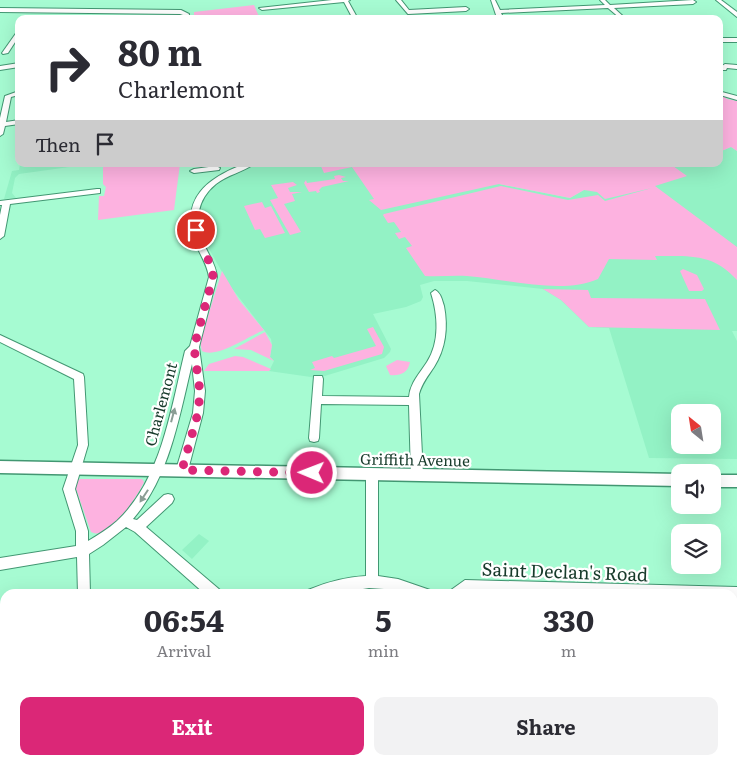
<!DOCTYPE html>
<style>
:root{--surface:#fff;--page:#f2f2f3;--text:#2b2b33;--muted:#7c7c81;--accent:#db2777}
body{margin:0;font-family:Literata,serif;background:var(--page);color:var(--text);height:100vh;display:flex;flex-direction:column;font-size:19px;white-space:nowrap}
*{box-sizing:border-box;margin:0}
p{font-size:16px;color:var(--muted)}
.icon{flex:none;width:28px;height:28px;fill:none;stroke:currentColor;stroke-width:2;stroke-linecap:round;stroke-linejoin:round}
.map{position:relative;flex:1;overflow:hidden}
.details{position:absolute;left:0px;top:589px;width:738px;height:176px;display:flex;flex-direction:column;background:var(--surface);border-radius:15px 15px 0 0;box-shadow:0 5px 20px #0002}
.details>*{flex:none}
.hud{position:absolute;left:15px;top:15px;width:708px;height:152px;border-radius:10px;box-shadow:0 5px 20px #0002;background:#fff;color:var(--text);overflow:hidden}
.needle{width:32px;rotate:330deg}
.controls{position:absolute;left:671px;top:404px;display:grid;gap:10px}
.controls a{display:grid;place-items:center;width:50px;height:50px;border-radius:10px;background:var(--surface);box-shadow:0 5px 20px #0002;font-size:25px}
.pin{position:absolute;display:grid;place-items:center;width:42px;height:42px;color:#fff;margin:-21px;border:2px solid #fff;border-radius:50%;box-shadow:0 1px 5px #0007}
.me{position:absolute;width:55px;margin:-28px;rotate:271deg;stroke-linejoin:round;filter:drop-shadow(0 0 4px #0008)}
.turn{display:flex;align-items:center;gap:18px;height:105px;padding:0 20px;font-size:22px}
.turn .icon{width:65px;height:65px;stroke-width:2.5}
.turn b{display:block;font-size:35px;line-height:42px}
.then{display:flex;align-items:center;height:48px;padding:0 20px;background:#0003;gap:10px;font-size:19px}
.eta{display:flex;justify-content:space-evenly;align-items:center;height:85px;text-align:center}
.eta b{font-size:30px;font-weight:700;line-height:35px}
.cta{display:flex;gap:10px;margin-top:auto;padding:10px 20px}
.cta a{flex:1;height:58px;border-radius:10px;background:var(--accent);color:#fff;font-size:20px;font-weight:700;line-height:58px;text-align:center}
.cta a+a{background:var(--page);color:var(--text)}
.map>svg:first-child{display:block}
.built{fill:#93f2c5;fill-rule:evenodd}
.green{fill:#fdb2e0}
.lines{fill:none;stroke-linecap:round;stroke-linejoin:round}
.minor-casing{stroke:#429772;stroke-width:2}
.major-casing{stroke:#429772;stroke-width:3}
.minor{fill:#fff;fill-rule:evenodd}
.major{fill:#fff;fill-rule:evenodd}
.oneway{fill:#8b9d95}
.route{stroke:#db2777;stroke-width:9;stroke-dasharray:0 16.2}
.labels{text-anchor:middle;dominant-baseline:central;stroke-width:4.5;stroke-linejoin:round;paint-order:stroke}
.street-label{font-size:15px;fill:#173b2b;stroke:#fff}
.near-street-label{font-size:18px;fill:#173b2b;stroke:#fff}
</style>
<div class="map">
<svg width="737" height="764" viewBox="0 0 737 764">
<rect width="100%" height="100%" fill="#a6fbd2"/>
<g class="built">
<path d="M 731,147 L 737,151 L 737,331 L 732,331 L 737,341 L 737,459 L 649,458 L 609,328 L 589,327 L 561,300 L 543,289 L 467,281 L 434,281 L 420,285 L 423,297 L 421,301 L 406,307 L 373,314 L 391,349 L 390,352 L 384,358 L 318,378 L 269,371 L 274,361 L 270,357 L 272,345 L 271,339 L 230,286 L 205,242 L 213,232 L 201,231 L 200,223 L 202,200 L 209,191 L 227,177 L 258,164 L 481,164 L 499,184 L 570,198 L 584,190 L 677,164 L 719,164 L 719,152 ZM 680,412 L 712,412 L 712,445 L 680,445 Z"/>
<path d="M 20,164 L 91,164 L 19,174 L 15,178 L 12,193 L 16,198 L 4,199 L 12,171 L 19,170 Z"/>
<path d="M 199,534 L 209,541 L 192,559 L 182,550 Z"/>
<path d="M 5,732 L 5,760 L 68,760 L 68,764 L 0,764 L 0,734 Z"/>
</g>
<g class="green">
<path d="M 254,5 L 260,19 L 194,19 L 194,12 Z"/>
<path d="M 719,91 L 727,99 L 737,101 L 737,151 L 731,147 L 719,152 Z"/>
<path d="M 108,164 L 180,164 L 174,210 L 98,220 L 99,196 L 104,196 L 106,187 L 103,184 L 103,167 Z"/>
<path d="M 320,164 L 677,164 L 673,166 L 687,176 L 655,186 L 737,247 L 737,280 C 713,253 690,256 655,256 L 657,260 L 609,259 L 598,279 C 562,295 506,279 467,276 C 453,275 439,277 425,276 L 406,248 L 412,246 L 405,237 L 399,239 L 395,233 L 401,232 L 394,222 L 388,223 L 383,215 L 384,214 L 501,186 L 568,200 L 598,195 L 605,201 L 652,188 L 605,199 L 597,192 L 584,190 L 570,198 L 499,184 L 381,210 L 369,200 L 374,199 L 352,167 L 324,173 Z"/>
<path d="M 339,175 L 346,177 L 341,178 L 343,181 L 349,181 L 322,187 L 319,190 L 320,192 L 317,193 L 316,191 L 309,192 L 304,183 L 306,180 L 307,183 L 335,179 L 334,176 Z"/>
<path d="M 293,182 L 297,185 L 288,188 L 290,192 L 302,192 L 292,194 L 295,201 L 284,204 L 301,232 L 290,235 L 270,200 L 278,198 L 271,185 Z"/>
<path d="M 262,202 L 265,208 L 271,206 L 285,233 L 265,238 L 260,229 L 255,230 L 244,206 Z"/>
<path d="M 683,269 L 697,275 L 704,289 L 702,291 L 689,291 L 680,271 Z"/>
<path d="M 222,271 L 239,300 L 264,330 C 249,336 217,359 202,351 L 200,342 Z"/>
<path d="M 543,289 L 588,290 L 591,298 L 705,299 L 720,330 L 589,327 L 561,300 Z"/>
<path d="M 373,327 L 384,347 L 382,354 L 324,371 L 310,370 L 315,368 L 312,362 L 332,356 L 334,358 L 376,346 L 367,329 Z"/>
<path d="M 265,332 L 272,345 L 270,357 L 274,361 L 251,350 L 234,349 Z"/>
<path d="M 235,356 L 243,357 L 271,369 L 269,371 L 204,371 L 209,364 Z"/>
<path d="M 397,360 L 410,362 C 408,373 400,376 390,375 L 386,366 Z"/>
<path d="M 80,479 L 142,479 L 144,482 C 138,495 109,542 91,532 L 75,486 L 77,480 Z"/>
<rect x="227" y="760" width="280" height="4"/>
</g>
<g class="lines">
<g class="minor-casing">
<g id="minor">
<path d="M 332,0 L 350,0 L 348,1 L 358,19 L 353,19 L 344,2 L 262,10 L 259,8 Z"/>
<path d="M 396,0 L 401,0 L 409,10 L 466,7 L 469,9 L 466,11 L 408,14 Z"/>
<path d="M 491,0 L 495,0 L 500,10 L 605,5 L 600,0 L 605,0 L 610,5 L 693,0 L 696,2 L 693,4 L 614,8 L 626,19 L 621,19 L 608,8 L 501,13 L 502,15 L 499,17 L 496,15 Z"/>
<path d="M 716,0 L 721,0 L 737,12 L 737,17 Z"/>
<path d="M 0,8 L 181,10 L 189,14 L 188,19 L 182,19 L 183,15 L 180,14 L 0,12 Z"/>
<path d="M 19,29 L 19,36 L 8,53 L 3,54 L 2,53 Z"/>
<rect x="719" y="38" width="18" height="4"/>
<path d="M 19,63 L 19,67 L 0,70 L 0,66 Z"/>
<path d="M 725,64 L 737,65 L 737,69 L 727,68 L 726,70 L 722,70 L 722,66 Z"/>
<path d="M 19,91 L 19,95 L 11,97 L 6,122 L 19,120 L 19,124 L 5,126 L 3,134 L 0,136 L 0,118 L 5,96 Z"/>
<path d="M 722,92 L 737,96 L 737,100 L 720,95 L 719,94 Z"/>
<path d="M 19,136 L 19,143 L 16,142 L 16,138 Z"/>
<path d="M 244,164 L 254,164 C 243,172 227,175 216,184 C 196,200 194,223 204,244 C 209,256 216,265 217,277 L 199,347 L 205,391 L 203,413 L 188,470 L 186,473 L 182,475 L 178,473 L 176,470 L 193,413 L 195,391 L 192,364 C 179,417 170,476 133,519 L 137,520 L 164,495 L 168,494 L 172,495 L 174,499 L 172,503 L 146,527 L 220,590 L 221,594 L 205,594 L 135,532 L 126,527 L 103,545 L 89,554 L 90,594 L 78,594 L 77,557 L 0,570 L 0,558 L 76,546 L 76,531 L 63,489 L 78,445 L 74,379 L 0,342 L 0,335 L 83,374 L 84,377 L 88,445 L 75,489 L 88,531 L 88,541 C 98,535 108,529 117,521 C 162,479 171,408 185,351 L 190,346 L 209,277 C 207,263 199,254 195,241 C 180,198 208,178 244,164 Z"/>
<path d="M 216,166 L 220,168 L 219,170 L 194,173 L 190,171 L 194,169 Z"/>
<path d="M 97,189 L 100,189 L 100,193 L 10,204 L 4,236 L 0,239 L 0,215 L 2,205 L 0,205 L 0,201 Z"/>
<path d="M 435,290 C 441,293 442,300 444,306 C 448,327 446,348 434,367 C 428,376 422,383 419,394 L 423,475 L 421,478 L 417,480 L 413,478 L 411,475 L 409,405 L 321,404 L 319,438 L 318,441 L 314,442 L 310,441 L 309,438 L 314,376 L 322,376 L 323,379 L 322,396 L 409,397 C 410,383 420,373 427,362 C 440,342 438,315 431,293 Z"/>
<path d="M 372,469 L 376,471 L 378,474 L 378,576 L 398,579 L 430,590 L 431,594 L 409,594 L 384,589 L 369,588 L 332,594 L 307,594 L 308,590 C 327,582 346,577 366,576 L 366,474 L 368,471 Z"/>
<path d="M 465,580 L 737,587 L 737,599 L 732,599 L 732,594 L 480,592 L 450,594 L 451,590 Z"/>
<rect x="732" y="713" width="5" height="14"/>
<path d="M 76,760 L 90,760 L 91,764 L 75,764 Z"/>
<path d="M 209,760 L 223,760 L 224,764 L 208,764 Z"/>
<path d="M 511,760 L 525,760 L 526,764 L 510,764 Z"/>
</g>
</g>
<g class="major-casing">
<g id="major">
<path d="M 0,461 L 680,474 L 680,486 L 0,473 Z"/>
<rect x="712" y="475" width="25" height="12"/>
</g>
</g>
<use href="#minor" class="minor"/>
<use href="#major" class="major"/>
</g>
<defs><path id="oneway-solid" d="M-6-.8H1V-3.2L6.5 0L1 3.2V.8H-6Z" transform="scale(1.25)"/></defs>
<g class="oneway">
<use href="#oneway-solid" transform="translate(173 415) rotate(-75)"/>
<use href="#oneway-solid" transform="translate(144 496) rotate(123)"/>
</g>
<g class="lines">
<path class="route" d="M 196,230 C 198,247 212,259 213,277 L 194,347 L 200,392 L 198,413 L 182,470 L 312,473"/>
</g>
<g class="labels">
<g class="street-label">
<text transform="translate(160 404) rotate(-75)">Charlemont</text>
<text transform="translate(415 459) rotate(1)">Griffith Avenue</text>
</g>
<g class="near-street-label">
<text transform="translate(565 571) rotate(2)">Saint Declan's Road</text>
</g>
</g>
</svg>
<div class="controls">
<a><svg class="needle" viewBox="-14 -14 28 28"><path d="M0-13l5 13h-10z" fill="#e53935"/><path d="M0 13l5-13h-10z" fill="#7c7c81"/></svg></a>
<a><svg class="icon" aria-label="sound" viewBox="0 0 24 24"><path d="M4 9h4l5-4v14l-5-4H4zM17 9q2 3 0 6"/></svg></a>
<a><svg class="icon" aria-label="layers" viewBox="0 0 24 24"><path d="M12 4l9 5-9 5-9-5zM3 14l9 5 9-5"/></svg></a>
</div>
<div class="pin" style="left:196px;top:230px;background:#d93025"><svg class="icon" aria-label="arrive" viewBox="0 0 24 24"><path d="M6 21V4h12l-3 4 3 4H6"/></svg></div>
<svg class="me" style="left:312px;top:473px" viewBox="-20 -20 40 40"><circle r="17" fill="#db2777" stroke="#fff" stroke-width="3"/><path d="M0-11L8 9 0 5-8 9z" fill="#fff"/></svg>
<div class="hud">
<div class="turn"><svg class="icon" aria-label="right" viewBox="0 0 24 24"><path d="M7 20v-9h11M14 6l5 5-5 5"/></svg><div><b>80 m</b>Charlemont</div></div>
<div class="then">Then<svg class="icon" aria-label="arrive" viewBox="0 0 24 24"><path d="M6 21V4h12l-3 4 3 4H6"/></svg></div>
</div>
<section class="details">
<div class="eta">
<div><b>06:54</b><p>Arrival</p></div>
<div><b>5</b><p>min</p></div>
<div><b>330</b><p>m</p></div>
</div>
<div class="cta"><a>Exit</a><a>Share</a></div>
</section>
</div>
